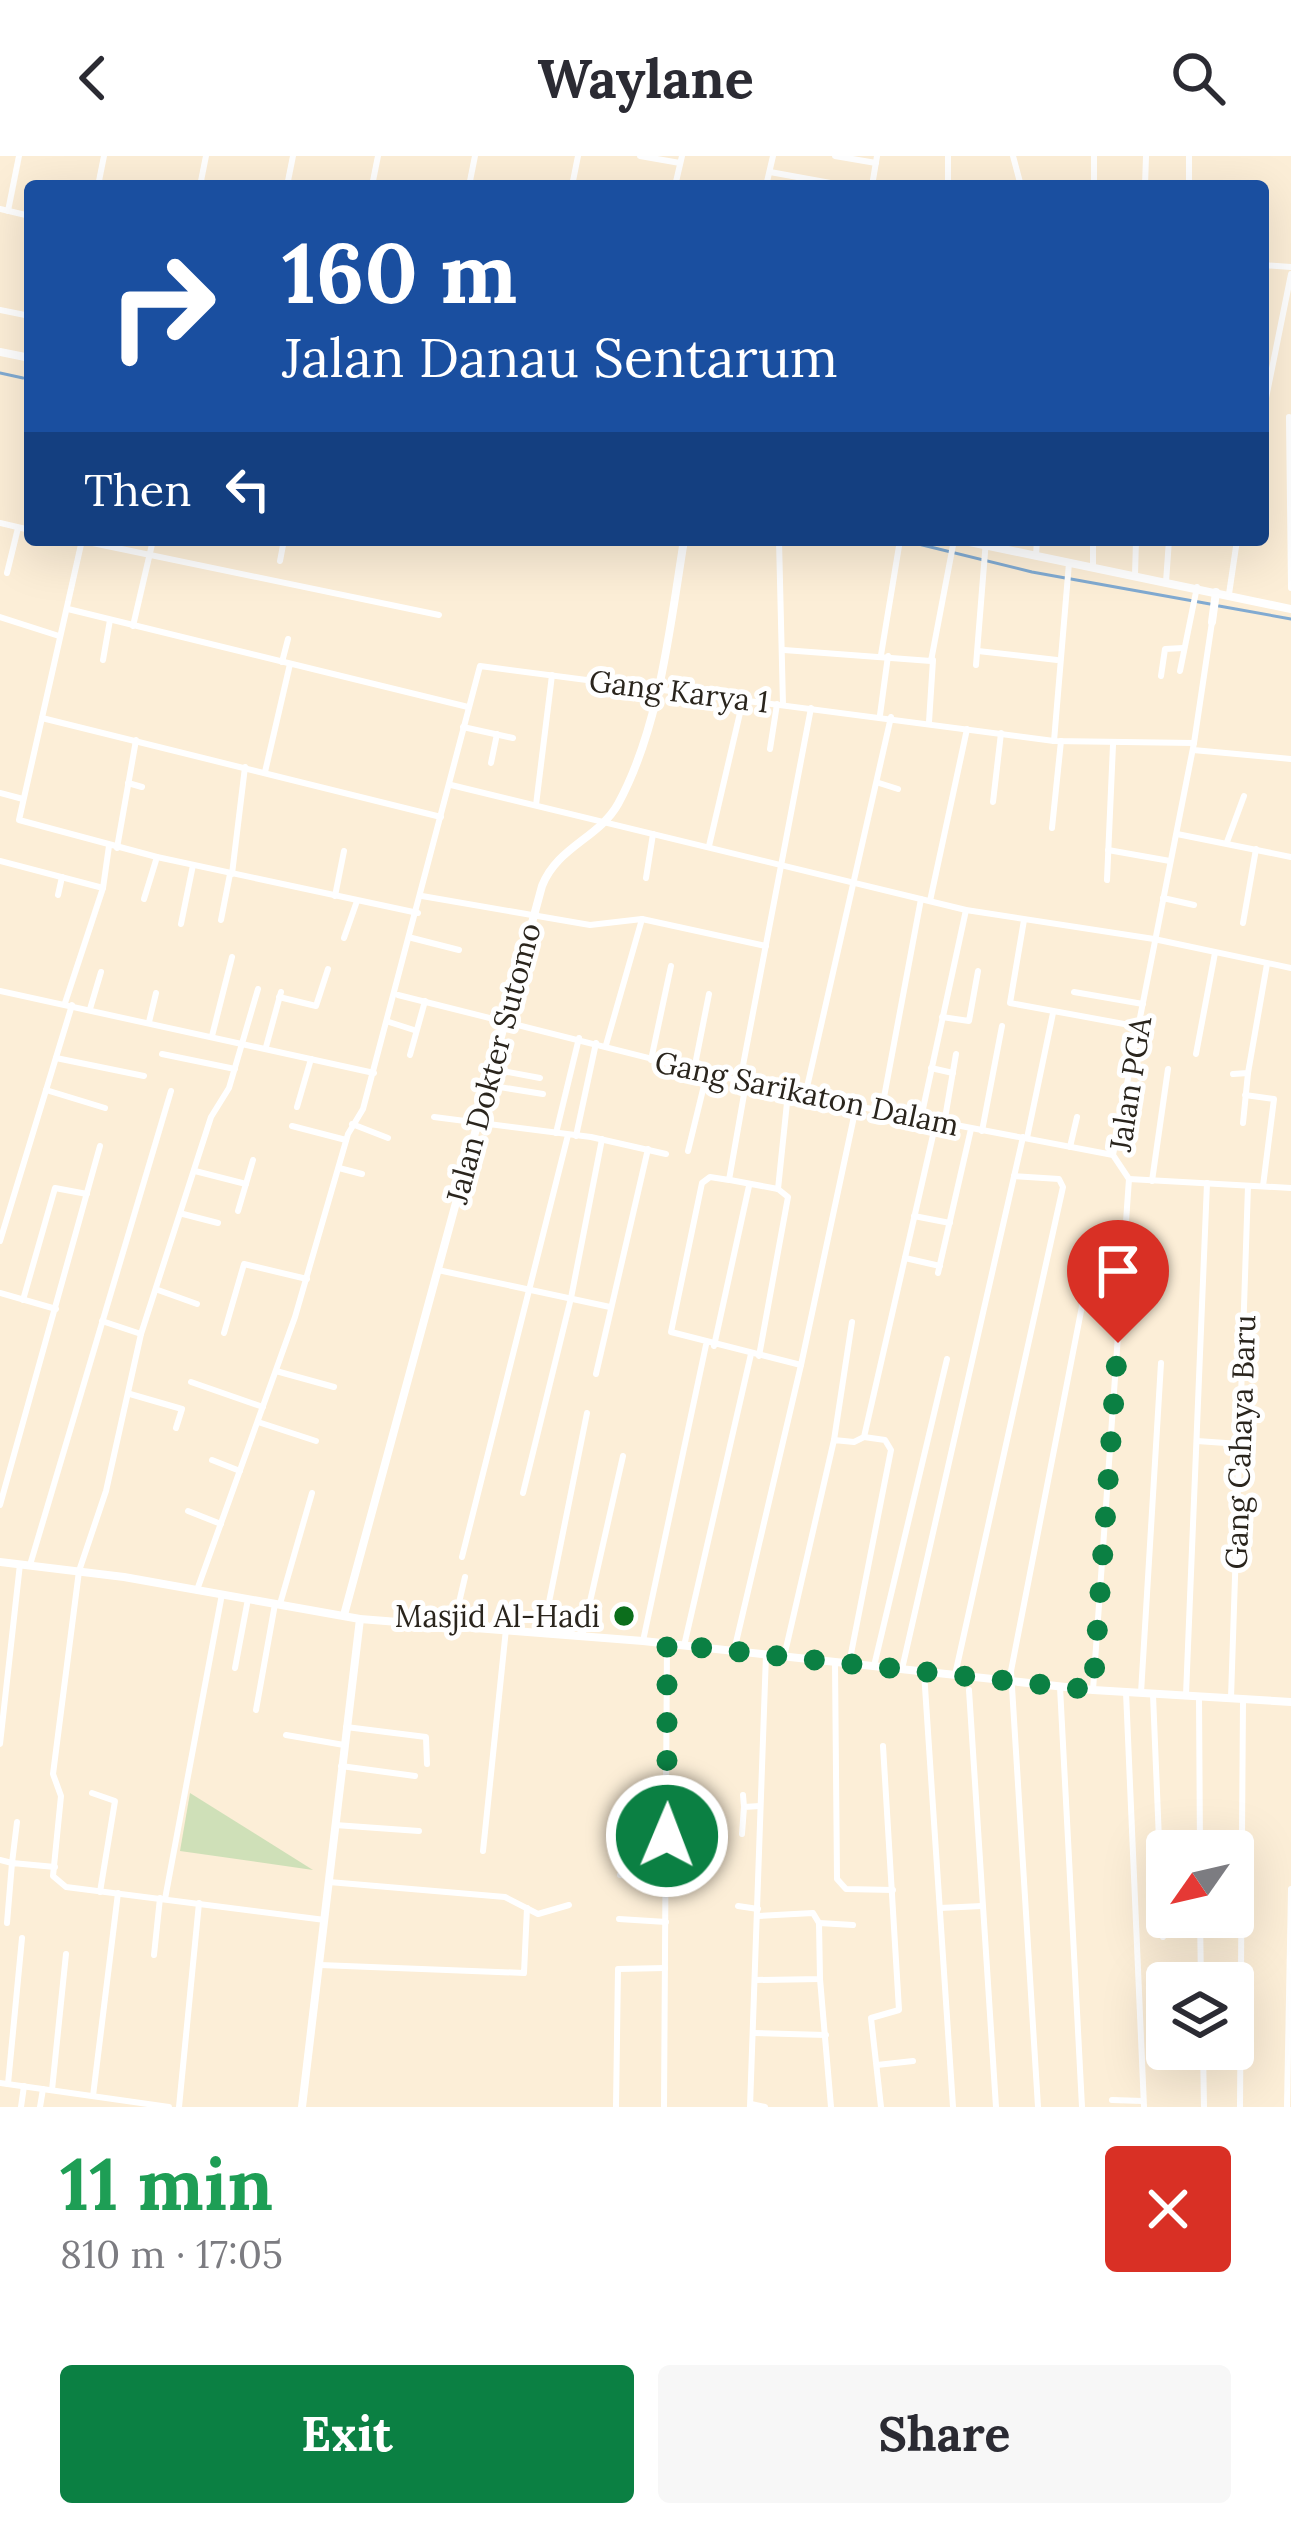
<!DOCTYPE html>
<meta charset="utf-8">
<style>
:root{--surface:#fff;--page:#f7f7f7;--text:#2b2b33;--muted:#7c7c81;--accent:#0b8043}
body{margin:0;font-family:Lora,serif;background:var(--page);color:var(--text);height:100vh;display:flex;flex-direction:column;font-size:45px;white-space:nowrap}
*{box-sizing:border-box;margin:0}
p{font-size:39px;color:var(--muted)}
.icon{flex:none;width:66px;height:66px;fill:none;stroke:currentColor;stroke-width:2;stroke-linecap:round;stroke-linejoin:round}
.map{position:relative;height:1951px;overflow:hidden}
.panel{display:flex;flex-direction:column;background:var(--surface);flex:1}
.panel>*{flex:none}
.guide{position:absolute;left:24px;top:24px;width:1245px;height:366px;border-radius:12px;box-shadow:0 12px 48px #0002;background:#1a4fa0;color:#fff;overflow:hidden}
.needle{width:78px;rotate:236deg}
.fabs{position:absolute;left:1146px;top:1674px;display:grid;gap:24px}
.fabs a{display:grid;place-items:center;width:108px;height:108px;border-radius:12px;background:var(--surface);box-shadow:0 12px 48px #0002;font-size:60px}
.pin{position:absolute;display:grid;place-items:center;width:102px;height:102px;color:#fff;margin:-123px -51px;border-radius:50% 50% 50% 0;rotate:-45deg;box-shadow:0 0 12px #0007}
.pin .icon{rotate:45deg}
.me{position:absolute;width:132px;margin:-66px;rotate:1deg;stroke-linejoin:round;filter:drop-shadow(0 0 9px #0008)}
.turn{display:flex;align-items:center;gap:42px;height:252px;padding:0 60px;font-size:54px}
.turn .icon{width:156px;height:156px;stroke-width:2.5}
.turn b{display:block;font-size:84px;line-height:102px}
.then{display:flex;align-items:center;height:114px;padding:0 60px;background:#0003;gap:24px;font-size:45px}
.round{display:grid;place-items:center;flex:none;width:126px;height:126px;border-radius:12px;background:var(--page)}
.overview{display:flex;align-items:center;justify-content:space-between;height:204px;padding:0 60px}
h1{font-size:72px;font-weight:800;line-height:90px;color:#1e9e55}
.action{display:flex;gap:24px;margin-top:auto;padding:24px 60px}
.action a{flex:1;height:138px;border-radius:12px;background:var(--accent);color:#fff;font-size:48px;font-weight:800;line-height:138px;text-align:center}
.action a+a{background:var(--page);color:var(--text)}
header{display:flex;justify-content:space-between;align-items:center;height:156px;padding:0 60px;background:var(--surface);font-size:54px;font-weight:800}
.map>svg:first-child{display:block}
.green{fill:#cfe0b8}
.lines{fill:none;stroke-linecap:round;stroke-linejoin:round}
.stream{stroke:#81aad1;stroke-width:3}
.minor{stroke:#fff;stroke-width:6}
.tertiary{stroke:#fff;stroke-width:8}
.route{stroke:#0b8043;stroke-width:21;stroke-dasharray:0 37.8}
.poi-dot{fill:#0c6e1c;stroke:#fff;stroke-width:4.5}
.labels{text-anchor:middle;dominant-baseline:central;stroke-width:10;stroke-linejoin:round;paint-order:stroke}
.street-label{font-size:30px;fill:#2a251d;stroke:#fff}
.poi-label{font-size:30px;fill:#2a251d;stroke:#fff;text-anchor:end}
</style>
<header><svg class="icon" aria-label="back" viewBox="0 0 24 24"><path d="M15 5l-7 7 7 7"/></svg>Waylane<svg class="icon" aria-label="search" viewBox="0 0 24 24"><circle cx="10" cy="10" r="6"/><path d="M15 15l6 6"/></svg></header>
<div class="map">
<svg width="1291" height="1951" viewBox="0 0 1291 1951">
<rect width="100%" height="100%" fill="#fceed7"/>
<path class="green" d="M 190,1637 L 313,1714 L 180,1695 Z"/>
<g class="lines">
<g class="stream">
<path d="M 0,217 L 23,222"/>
<path d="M 902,384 L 1032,416 L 1210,448"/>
<path d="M 1219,450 L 1291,463"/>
</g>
<g class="minor">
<path d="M 640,0 L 680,7"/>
<path d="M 835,0 L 876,7"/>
<path d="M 1013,0 L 1021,30"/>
<path d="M 1094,0 L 1094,30"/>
<path d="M 770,16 L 847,30"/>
<path d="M 98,30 L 104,0"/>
<path d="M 200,30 L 206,0"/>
<path d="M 287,30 L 293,0"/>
<path d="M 372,30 L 378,0"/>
<path d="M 469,30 L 475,0"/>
<path d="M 572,30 L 578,0"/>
<path d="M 675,30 L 682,0"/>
<path d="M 766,30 L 773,0"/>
<path d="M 872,30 L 877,0"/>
<path d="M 948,30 L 948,0"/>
<path d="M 1145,30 L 1146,0"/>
<path d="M 1189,30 L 1189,0"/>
<path d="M 0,53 L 30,60"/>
<path d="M 8,55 L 19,0"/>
<path d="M 1263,109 L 1291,111"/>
<path d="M 0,154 L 30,160"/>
<path d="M 1263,257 L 1291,118"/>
<path d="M 1289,261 L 1291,432"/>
<path d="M 0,367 L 30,374"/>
<path d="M 82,384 L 19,664 L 157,701 L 418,757"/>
<path d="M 779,384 L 783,549"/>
<path d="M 83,385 L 439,459"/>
<path d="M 1036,399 L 1037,384"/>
<path d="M 280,405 L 284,384"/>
<path d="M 1093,411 L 1093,384"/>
<path d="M 7,417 L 18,372"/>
<path d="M 1135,419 L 1136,384"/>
<path d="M 1166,426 L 1169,384"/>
<path d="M 1229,438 L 1237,384"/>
<path d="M 68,453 L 468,551"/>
<path d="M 0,461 L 59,480"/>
<path d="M 133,470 L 153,384"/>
<path d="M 784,494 L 931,505 L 954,384"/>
<path d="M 978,495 L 1057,504"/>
<path d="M 881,499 L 900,384"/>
<path d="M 103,504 L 110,464"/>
<path d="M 282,506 L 288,483"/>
<path d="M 976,509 L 986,384"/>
<path d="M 1180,515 L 1197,431"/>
<path d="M 1161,520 L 1165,493 L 1183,492"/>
<path d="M 880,559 L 888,500"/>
<path d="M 42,562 L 441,661"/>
<path d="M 929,566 L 933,504"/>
<path d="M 463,571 L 513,582"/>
<path d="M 1054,585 L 1069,407"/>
<path d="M 770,593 L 777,548"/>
<path d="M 1193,594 L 1291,603"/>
<path d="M 491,607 L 497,578"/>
<path d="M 265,616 L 290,508"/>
<path d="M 128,627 L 142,631"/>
<path d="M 879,627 L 898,633"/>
<path d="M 451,629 L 966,754 L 1154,783 L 1291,812"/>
<path d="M 0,637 L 23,643"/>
<path d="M 993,646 L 1001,577"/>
<path d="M 536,649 L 552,519"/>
<path d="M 1052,672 L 1061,585"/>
<path d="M 1177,678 L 1291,701"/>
<path d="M 1227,686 L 1244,640"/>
<path d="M 709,690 L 743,544"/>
<path d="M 117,692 L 136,584"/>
<path d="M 1108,694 L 1170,705"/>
<path d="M 0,705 L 103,732"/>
<path d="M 232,718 L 245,611"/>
<path d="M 646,722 L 653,678"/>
<path d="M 1107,724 L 1113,589"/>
<path d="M 58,739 L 62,721"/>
<path d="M 335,740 L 344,695"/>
<path d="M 422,740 L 590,769 L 642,763 L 766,790"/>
<path d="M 1163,742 L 1194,749"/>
<path d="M 144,743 L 157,701"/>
<path d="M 930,745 L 967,573"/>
<path d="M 221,764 L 230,718"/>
<path d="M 1024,764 L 1010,847 L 1135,870"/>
<path d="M 1243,767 L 1256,693"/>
<path d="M 181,768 L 193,709"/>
<path d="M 344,782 L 357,745"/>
<path d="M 412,782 L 459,794"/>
<path d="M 258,833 L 229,932 L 211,961 L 141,1178 L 106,1335 L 79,1415 L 53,1618 L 61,1640 L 53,1720 L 66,1731 L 325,1764"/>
<path d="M 0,835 L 374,917"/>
<path d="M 1074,836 L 1143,848"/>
<path d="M 398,839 L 788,937 L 1113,999"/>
<path d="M 279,841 L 316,850 L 328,813"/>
<path d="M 65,847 L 103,732 L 109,690"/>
<path d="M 90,853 L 101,816"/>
<path d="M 942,861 L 969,865 L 978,815"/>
<path d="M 149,866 L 156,837"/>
<path d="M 389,866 L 414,874"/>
<path d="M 212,880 L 232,801"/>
<path d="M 606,889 L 642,763"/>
<path d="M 266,891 L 281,836"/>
<path d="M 162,898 L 235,913"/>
<path d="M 1196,898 L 1215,797"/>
<path d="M 410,899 L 425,845"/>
<path d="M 56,902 L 144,920"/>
<path d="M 651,904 L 671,810"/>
<path d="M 931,912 L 953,917"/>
<path d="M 492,913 L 540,922"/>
<path d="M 694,914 L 709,838"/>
<path d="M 1233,918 L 1248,917 L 1267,808"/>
<path d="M 740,925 L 811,552"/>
<path d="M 746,927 L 729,1024 L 710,1021 L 702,1027 L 671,1176 L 801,1209 L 856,951"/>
<path d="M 487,929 L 543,938"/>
<path d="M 46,934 L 105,952"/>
<path d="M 1245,939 L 1274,943 L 1263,1030"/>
<path d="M 805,940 L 891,561"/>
<path d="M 297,951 L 311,903"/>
<path d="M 882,952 L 921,743"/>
<path d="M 434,961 L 591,981 L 666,998"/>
<path d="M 921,962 L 966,754"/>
<path d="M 1243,967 L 1248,917"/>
<path d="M 352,968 L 388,982"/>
<path d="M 944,968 L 956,898"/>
<path d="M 292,970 L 346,984"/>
<path d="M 982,975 L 1002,870"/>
<path d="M 556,977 L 579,882"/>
<path d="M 576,980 L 596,887"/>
<path d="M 1027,982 L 1053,857"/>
<path d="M 1070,991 L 1077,961"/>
<path d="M 688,995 L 707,917"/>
<path d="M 339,1012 L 362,1018"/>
<path d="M 195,1015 L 246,1028"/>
<path d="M 1129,1023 L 1291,1032"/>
<path d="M 730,1024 L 778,1033 L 788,1041 L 759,1200"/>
<path d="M 1152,1025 L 1168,913"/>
<path d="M 778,1033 L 788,937"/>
<path d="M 238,1055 L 253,1004"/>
<path d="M 183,1058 L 218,1067"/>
<path d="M 914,1060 L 950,1067"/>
<path d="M 0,1085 L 72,849"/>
<path d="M 905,1102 L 940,1110"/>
<path d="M 438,1114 L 610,1151"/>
<path d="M 938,1117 L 971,973"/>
<path d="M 158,1134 L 197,1148"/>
<path d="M 0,1137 L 56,1153"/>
<path d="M 23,1144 L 55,1032 L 87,1038"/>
<path d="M 102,1165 L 141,1178"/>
<path d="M 224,1177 L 244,1108 L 307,1123"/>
<path d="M 714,1190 L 749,1030"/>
<path d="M 276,1215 L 334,1231"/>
<path d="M 596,1218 L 648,993"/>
<path d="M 191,1226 L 263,1251"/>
<path d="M 130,1238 L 182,1253 L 176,1272"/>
<path d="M 258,1266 L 316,1285"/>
<path d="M 834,1284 L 852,1166"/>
<path d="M 1197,1285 L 1240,1288"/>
<path d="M 212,1304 L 240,1315"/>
<path d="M 523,1337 L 571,1142 L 602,983"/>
<path d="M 0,1349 L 100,990"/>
<path d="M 188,1355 L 221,1368"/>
<path d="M 462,1401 L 568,979"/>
<path d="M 30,1409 L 171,935"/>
<path d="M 197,1434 L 295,1161 L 348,978 L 363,953 L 480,510 L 1054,585 L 1194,587"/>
<path d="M 280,1448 L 312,1337"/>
<path d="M 454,1468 L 465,1421"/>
<path d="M 543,1476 L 587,1257"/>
<path d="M 582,1481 L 623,1300"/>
<path d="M 643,1485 L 706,1189"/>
<path d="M 684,1490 L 751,1198"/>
<path d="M 734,1495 L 801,1209"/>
<path d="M 784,1501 L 834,1284 L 854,1286 L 864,1281 L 936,966"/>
<path d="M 835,1507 L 837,1723 L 846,1733 L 893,1734"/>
<path d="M 849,1508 L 891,1294 L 885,1284 L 864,1281"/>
<path d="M 874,1510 L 947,1203"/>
<path d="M 235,1512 L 248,1443"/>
<path d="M 902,1513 L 1023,981"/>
<path d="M 924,1516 L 953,1951"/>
<path d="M 955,1519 L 1063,1031 L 1059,1023 L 1014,1020"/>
<path d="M 1060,1531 L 1082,1951"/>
<path d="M 969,1534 L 996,1951"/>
<path d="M 1093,1534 L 1129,1023 L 1113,999 L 1194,587 L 1212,466"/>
<path d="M 1126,1536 L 1144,1951"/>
<path d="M 1141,1537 L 1161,1207"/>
<path d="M 1153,1539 L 1163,1781"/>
<path d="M 1186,1539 L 1207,1027"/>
<path d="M 1199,1541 L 1200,1695"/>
<path d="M 1231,1542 L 1248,1030"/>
<path d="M 256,1554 L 275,1448"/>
<path d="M 346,1571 L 426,1581 L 427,1608"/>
<path d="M 286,1579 L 344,1589"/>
<path d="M 0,1588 L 20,1408"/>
<path d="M 341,1610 L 415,1620"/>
<path d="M 92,1637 L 115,1645 L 100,1736"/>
<path d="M 743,1639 L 744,1651"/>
<path d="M 335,1669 L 419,1675"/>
<path d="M 618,1676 L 667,1680"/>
<path d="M 742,1678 L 744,1651 L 760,1650"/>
<path d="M 483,1695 L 506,1473"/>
<path d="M 0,1704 L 12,1707 L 17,1666"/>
<path d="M 620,1719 L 666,1721"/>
<path d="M 329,1726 L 505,1741 L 538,1758 L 569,1749"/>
<path d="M 165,1743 L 222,1438"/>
<path d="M 738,1750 L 758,1753"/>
<path d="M 940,1752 L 982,1750"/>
<path d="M 758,1760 L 813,1757 L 819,1767"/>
<path d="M 1200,1761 L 1201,1827"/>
<path d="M 619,1763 L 666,1766"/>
<path d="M 7,1767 L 12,1707 L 55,1711"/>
<path d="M 154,1799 L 160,1742"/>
<path d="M 320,1809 L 524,1817 L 527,1752"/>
<path d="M 820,1823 L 831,1951"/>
<path d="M 755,1824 L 820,1823 L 819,1767 L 853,1769"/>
<path d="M 753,1877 L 826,1879"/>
<path d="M 1203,1893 L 1204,1951"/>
<path d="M 877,1909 L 913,1905"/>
<path d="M 0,1927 L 169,1951"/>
<path d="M 8,1928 L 22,1782"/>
<path d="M 52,1934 L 66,1798"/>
<path d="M 93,1940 L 118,1737"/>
<path d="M 1112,1944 L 1143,1945"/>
<path d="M 751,1948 L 765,1951"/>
<path d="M 21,1951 L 24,1930"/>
<path d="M 40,1951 L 43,1933"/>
<path d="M 179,1951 L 199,1747"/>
<path d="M 616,1951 L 618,1813 L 665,1812"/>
<path d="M 664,1951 L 667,1488"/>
<path d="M 750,1951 L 766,1498"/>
<path d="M 881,1951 L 871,1862 L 899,1854 L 883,1590"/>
<path d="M 1038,1951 L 1011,1515 L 1083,1145 L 1088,1141 L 1121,1144"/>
<path d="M 1240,1951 L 1243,1544"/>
<path d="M 1287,1951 L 1291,1733"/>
</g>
<g class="tertiary">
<path d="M 0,196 L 30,202"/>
<path d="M 960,384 L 1291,453"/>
<path d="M 1212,466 L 1216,436"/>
<path d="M 0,1406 L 124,1421 L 360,1463 L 643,1485 L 1093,1534 L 1291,1546"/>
<path d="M 344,1459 L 542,730 C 557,691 599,682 618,648 C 660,571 670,470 684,384"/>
<path d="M 302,1951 L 360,1463"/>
</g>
</g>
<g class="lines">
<path class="route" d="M 667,1680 L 667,1488 L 1093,1534 L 1118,1187"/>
</g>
<circle class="poi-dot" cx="624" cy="1460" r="12"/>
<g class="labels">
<g class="street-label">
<text transform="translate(679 535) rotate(7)">Gang Karya 1</text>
<text transform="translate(493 907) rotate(-75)">Jalan Dokter Sutomo</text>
<text transform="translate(1130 928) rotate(-81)">Jalan PGA</text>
<text transform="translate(807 937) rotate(12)">Gang Sarikaton Dalam</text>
<text transform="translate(1240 1286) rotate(-88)">Gang Cahaya Baru</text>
</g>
<g class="poi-label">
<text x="600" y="1460">Masjid Al-Hadi</text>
</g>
</g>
</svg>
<div class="fabs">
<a><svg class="needle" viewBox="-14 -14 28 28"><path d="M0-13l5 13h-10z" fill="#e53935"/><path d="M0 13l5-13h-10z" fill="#7c7c81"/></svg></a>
<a><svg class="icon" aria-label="layers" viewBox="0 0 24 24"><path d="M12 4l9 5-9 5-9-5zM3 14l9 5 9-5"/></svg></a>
</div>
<div class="pin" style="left:1118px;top:1187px;background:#d93025"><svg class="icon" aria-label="arrive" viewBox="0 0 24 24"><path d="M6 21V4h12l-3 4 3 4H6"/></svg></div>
<svg class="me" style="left:667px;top:1680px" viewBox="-20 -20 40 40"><circle r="17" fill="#0b8043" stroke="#fff" stroke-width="3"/><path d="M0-11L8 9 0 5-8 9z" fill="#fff"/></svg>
<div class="guide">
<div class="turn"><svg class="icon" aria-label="right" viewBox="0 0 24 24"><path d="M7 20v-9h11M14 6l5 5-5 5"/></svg><div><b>160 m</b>Jalan Danau Sentarum</div></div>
<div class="then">Then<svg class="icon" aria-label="left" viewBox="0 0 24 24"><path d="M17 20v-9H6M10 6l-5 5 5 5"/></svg></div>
</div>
</div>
<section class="panel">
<div class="overview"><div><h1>11 min</h1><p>810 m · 17:05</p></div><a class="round" style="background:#d93025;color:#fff"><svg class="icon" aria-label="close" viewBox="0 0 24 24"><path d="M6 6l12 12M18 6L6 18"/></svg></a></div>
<div class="action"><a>Exit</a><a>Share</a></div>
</section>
